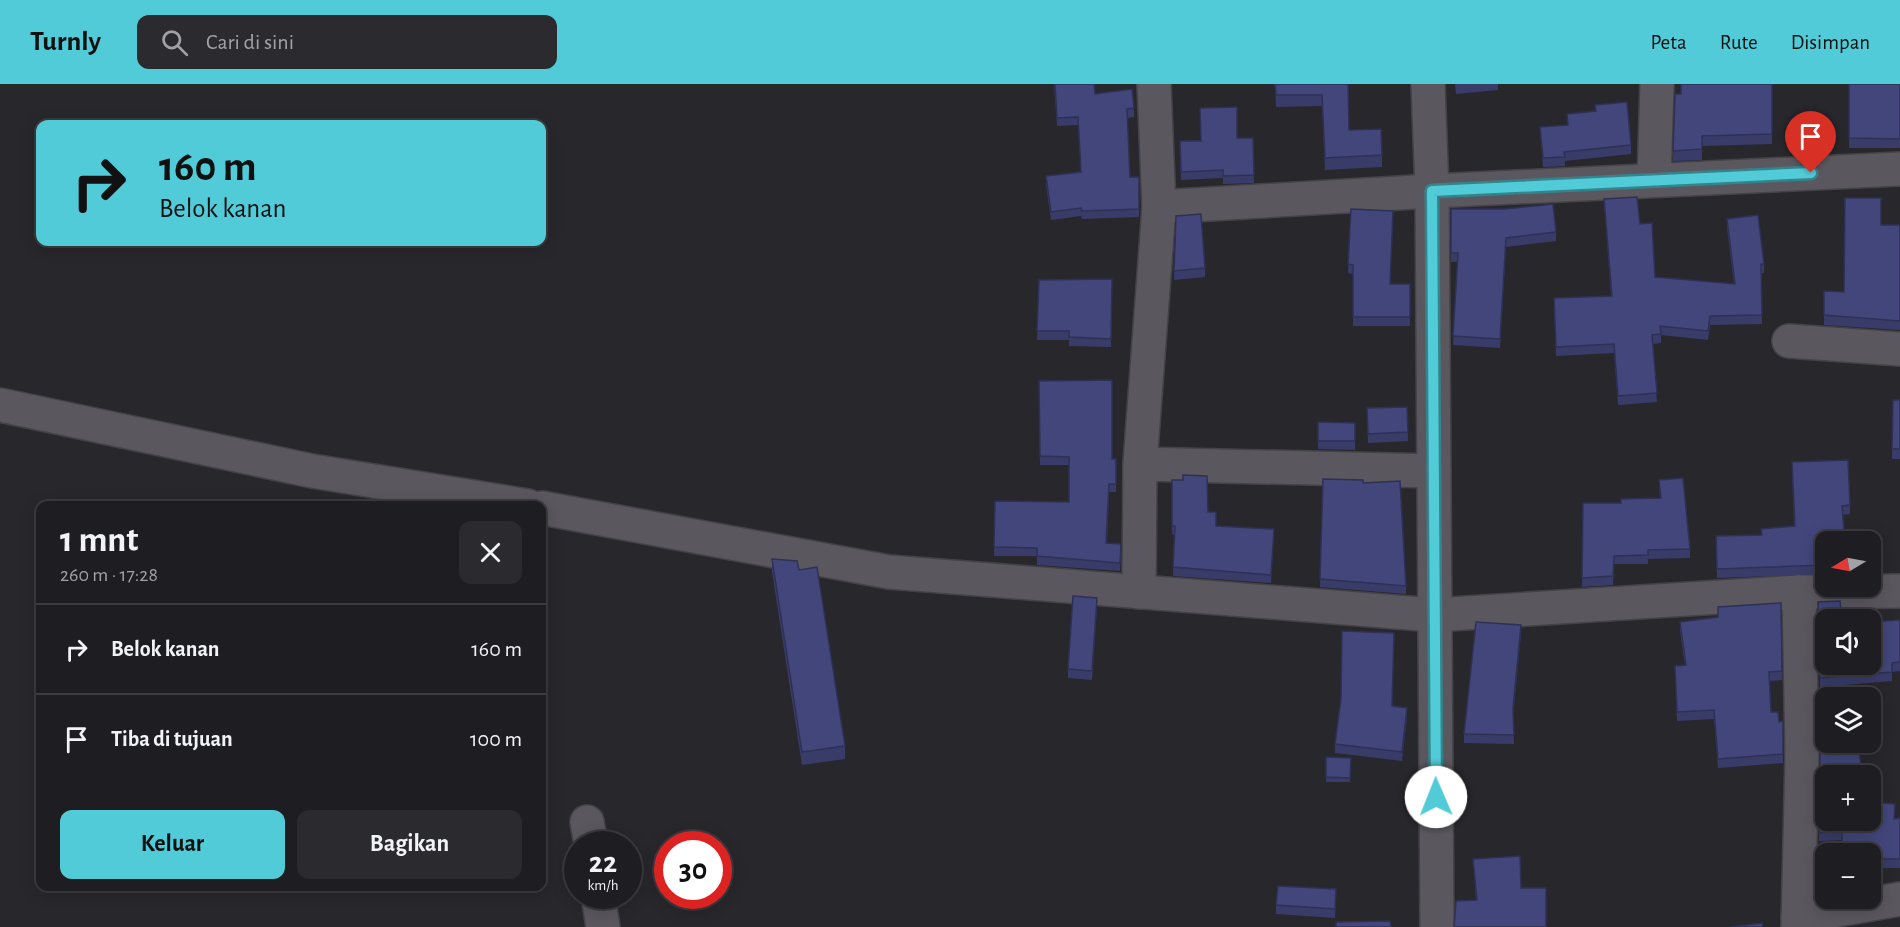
<!DOCTYPE html>
<html lang="id">
<meta charset="utf-8">
<style>
:root{--surface:#1e1d21;--page:#2b2a2e;--text:#f1f3f6;--muted:#a1a2a5;--line:#3c3b3f;--accent:#52cbd8}
body{margin:0;font-family:"Alegreya Sans",sans-serif;background:var(--page);color:var(--text);height:100vh;display:flex;flex-direction:column;font-size:22px;white-space:nowrap}
*{box-sizing:border-box;margin:0}
p{font-size:20px;color:var(--muted)}
.icon{flex:none;width:33px;height:33px;fill:none;stroke:currentColor;stroke-width:2;stroke-linecap:round;stroke-linejoin:round}
.map{position:relative;flex:1;overflow:hidden}
.panel{position:absolute;left:36px;top:417px;width:510px;height:390px;display:flex;flex-direction:column;background:var(--surface);border-radius:12px;box-shadow:0 3px 15px #0003,0 0 0 2px var(--line)}
.panel>*{flex:none}
.top-card{position:absolute;left:36px;top:36px;width:510px;height:126px;border-radius:12px;box-shadow:0 3px 15px #0003,0 0 0 2px var(--line);background:#52cbd8;color:#111;overflow:hidden}
.needle{width:39px;rotate:260deg}
.buttons{position:absolute;left:1815px;top:447px;display:grid;gap:12px}
.buttons a{display:grid;place-items:center;width:66px;height:66px;border-radius:12px;background:var(--surface);box-shadow:0 3px 15px #0003,0 0 0 2px var(--line);font-size:30px}
.speed{position:absolute;left:564px;top:747px;display:flex;gap:12px;font-size:30px;font-weight:700;text-align:center}
.speed>*{display:grid;place-content:center;width:78px;height:78px;border-radius:50%;background:var(--surface);box-shadow:0 3px 15px #0003,0 0 0 2px var(--line);line-height:1}
.speed small{font-size:15px;font-weight:400}
.speed .limit{border:9px solid #d22;background:#fff;color:#111}
.pin{position:absolute;display:grid;place-items:center;width:51px;height:51px;color:#fff;margin:-62px -26px;border-radius:50% 50% 50% 0;rotate:-45deg;box-shadow:0 0 6px #0007}
.pin .icon{rotate:45deg}
.me{position:absolute;width:66px;margin:-33px;rotate:359deg;stroke-linejoin:round;filter:drop-shadow(0 0 4px #0008)}
.turn{display:flex;align-items:center;gap:21px;height:126px;padding:0 24px;font-size:27px}
.turn .icon{width:78px;height:78px;stroke-width:2.5}
.turn b{display:block;font-size:42px;line-height:51px}
.round{display:grid;place-items:center;flex:none;width:63px;height:63px;border-radius:12px;background:var(--page)}
.summary{display:flex;align-items:center;justify-content:space-between;height:102px;padding:0 24px}
h1{font-size:36px;font-weight:700;line-height:45px}
.action{display:flex;gap:12px;margin-top:auto;padding:12px 24px}
.action a{flex:1;height:69px;border-radius:12px;background:var(--accent);color:#111;font-size:24px;font-weight:700;line-height:69px;text-align:center}
.action a+a{background:var(--page);color:var(--text)}
ul{padding:0;list-style:none}
li{display:flex;align-items:center;gap:18px;height:90px;padding:0 24px;border-top:2px solid var(--line)}
li div{flex:1}
li b{display:block;font-size:22px}
li em{font-style:normal}
header{display:flex;align-items:center;gap:36px;box-sizing:border-box;height:84px;padding:0 30px;background:var(--accent);color:#111}
header strong{font-size:28px}
nav{display:flex;gap:33px;margin-inline-start:auto;font-size:21px}
.search{width:420px;height:54px;background:var(--page);display:flex;align-items:center;gap:15px;box-sizing:border-box;padding:0 21px;border-radius:12px;color:var(--muted);font-size:22px}
.map>svg:first-child{display:block}
.lines{fill:none;stroke-linecap:round;stroke-linejoin:round}
.minor-casing{stroke:#434247;stroke-width:36}
.minor{stroke:#5a585e;stroke-width:33}
.wall{fill:#393c69}
.shaded-wall{fill:#2e3155}
.building{fill:#42467a;stroke:#2e3155;stroke-width:1.5}
.route-casing{stroke:#35848c;stroke-width:15}
.route{stroke:#52cbd8;stroke-width:10}
</style>
<header>
<strong>Turnly</strong>
<div class="search"><svg class="icon" aria-label="search" viewBox="0 0 24 24"><circle cx="10" cy="10" r="6"/><path d="M15 15l6 6"/></svg>Cari di sini</div>
<nav><a>Peta</a><a>Rute</a><a>Disimpan</a></nav>
</header>
<div class="map">
<svg width="1900" height="843" viewBox="0 0 1900 843">
<rect width="100%" height="100%" fill="#28272c"/>
<g class="lines">
<g class="minor-casing">
<g id="minor">
<path d="M 1428,0 L 1432,107 L 1437,843"/>
<path d="M 1654,96 L 1657,0"/>
<path d="M 1159,123 L 1432,107 L 1900,85"/>
<path d="M 1789,257 L 1900,265"/>
<path d="M 0,321 L 312,387 L 528,422"/>
<path d="M 1140,380 L 1434,387"/>
<path d="M 542,424 L 889,488 L 1434,531 L 1799,508 L 1900,507"/>
<path d="M 1139,508 L 1140,380 L 1159,123 L 1154,0"/>
<path d="M 587,738 L 591,760"/>
<path d="M 598,812 L 603,843"/>
<path d="M 1798,833 L 1900,815"/>
<path d="M 1798,843 L 1802,671 L 1799,508"/>
</g>
</g>
<use href="#minor" class="minor"/>
</g>
<g class="wall">
<path d="M 1054,0 L 1094,0 L 1095,10 L 1134,24 L 1134,33 L 1127,34 L 1130,93 L 1139,93 L 1139,133 L 1082,135 L 1081,132 L 1051,136 L 1046,101 L 1046,92 L 1081,88 L 1078,41 L 1057,42 Z"/>
<path d="M 1275,0 L 1348,0 L 1349,46 L 1382,71 L 1382,83 L 1325,86 L 1322,22 L 1276,23 Z"/>
<path d="M 1455,0 L 1498,0 L 1498,6 L 1456,10 Z"/>
<rect x="1849" y="0" width="51" height="64"/>
<path d="M 1675,10 L 1681,10 L 1772,50 L 1772,60 L 1702,62 L 1702,76 L 1673,77 Z"/>
<path d="M 1595,21 L 1631,61 L 1631,70 L 1565,77 L 1565,82 L 1543,83 L 1540,43 L 1567,41 L 1567,30 L 1595,27 Z"/>
<path d="M 1237,54 L 1253,54 L 1254,99 L 1223,100 L 1223,94 L 1181,96 L 1180,57 Z"/>
<path d="M 1604,115 L 1640,140 L 1655,193 L 1734,200 L 1727,144 L 1727,135 L 1764,180 L 1764,189 L 1761,189 L 1762,240 L 1710,241 L 1708,256 L 1661,251 L 1661,259 L 1653,260 L 1657,318 L 1618,321 L 1614,269 L 1556,272 L 1554,223 L 1611,212 Z"/>
<path d="M 1351,125 L 1390,200 L 1410,200 L 1410,242 L 1353,242 L 1353,190 L 1348,189 Z"/>
<path d="M 1451,125 L 1556,148 L 1556,157 L 1506,163 L 1500,264 L 1453,261 L 1458,178 L 1451,178 Z"/>
<path d="M 1881,141 L 1900,141 L 1900,246 L 1824,241 L 1824,231 L 1844,208 Z"/>
<path d="M 1205,184 L 1205,193 L 1174,196 L 1174,187 Z"/>
<path d="M 1112,195 L 1111,263 L 1069,262 L 1069,256 L 1037,256 L 1039,196 Z"/>
<path d="M 1039,297 L 1112,375 L 1116,375 L 1116,408 L 1109,408 L 1107,459 L 1121,460 L 1120,487 L 1037,481 L 1037,472 L 994,472 L 995,417 L 1069,418 L 1069,381 L 1040,381 Z"/>
<path d="M 1893,316 L 1900,316 L 1900,375 L 1892,375 Z"/>
<path d="M 1407,323 L 1408,357 L 1368,359 L 1367,324 Z"/>
<path d="M 1355,339 L 1355,366 L 1318,365 L 1318,357 Z"/>
<path d="M 1792,387 L 1850,421 L 1850,430 L 1843,431 L 1826,458 L 1826,490 L 1717,494 L 1716,452 L 1761,451 L 1761,445 L 1794,442 Z"/>
<path d="M 1323,395 L 1363,399 L 1406,502 L 1406,510 L 1320,503 Z"/>
<path d="M 1172,396 L 1208,428 L 1216,442 L 1274,445 L 1271,499 L 1173,492 L 1174,451 L 1172,450 Z"/>
<path d="M 1659,396 L 1690,465 L 1690,474 L 1648,475 L 1648,480 L 1614,480 L 1613,501 L 1582,503 L 1583,419 L 1621,419 L 1660,414 Z"/>
<path d="M 772,475 L 799,486 L 845,662 L 845,675 L 802,681 L 772,488 Z"/>
<path d="M 1818,518 L 1826,580 L 1900,536 L 1900,587 L 1892,588 L 1892,597 L 1820,603 Z"/>
<path d="M 1781,519 L 1782,596 L 1769,597 L 1771,628 L 1779,638 L 1783,637 L 1783,679 L 1718,684 L 1714,635 L 1677,637 L 1675,582 L 1685,581 L 1680,547 L 1680,538 L 1718,533 Z"/>
<path d="M 1097,523 L 1092,596 L 1068,594 L 1068,585 Z"/>
<path d="M 1521,550 L 1513,632 L 1514,660 L 1464,659 L 1464,650 Z"/>
<path d="M 1392,622 L 1407,633 L 1402,677 L 1335,669 L 1335,660 Z"/>
<path d="M 1820,633 L 1861,682 L 1861,691 L 1826,692 L 1826,695 L 1820,695 Z"/>
<path d="M 1326,673 L 1351,674 L 1350,698 L 1326,698 Z"/>
<path d="M 1820,714 L 1895,734 L 1900,734 L 1900,784 L 1870,784 L 1870,770 L 1842,756 L 1819,757 Z"/>
<path d="M 1520,772 L 1476,817 L 1473,775 Z"/>
<path d="M 1336,814 L 1335,834 L 1276,830 L 1276,821 Z"/>
</g>
<g class="shaded-wall">
<path d="M 1521,541 L 1521,550 L 1513,634 L 1513,625 Z"/>
<path d="M 1407,624 L 1407,633 L 1402,677 L 1402,668 Z"/>
</g>
<g class="building">
<path d="M 1055,0 L 1094,0 L 1095,10 L 1132,5 L 1134,24 L 1127,25 L 1130,93 L 1139,93 L 1139,125 L 1082,127 L 1081,124 L 1051,128 L 1046,92 L 1081,88 L 1078,33 L 1057,34 Z"/>
<path d="M 1275,0 L 1348,0 L 1349,46 L 1381,45 L 1382,71 L 1325,74 L 1322,11 L 1276,11 Z"/>
<path d="M 1681,0 L 1772,0 L 1772,50 L 1702,52 L 1702,65 L 1673,67 L 1675,10 L 1681,10 Z"/>
<path d="M 1849,0 L 1900,0 L 1900,55 L 1849,54 Z"/>
<path d="M 1627,18 L 1631,61 L 1564,68 L 1565,73 L 1543,74 L 1540,43 L 1568,41 L 1567,30 L 1596,27 L 1595,21 Z"/>
<path d="M 1237,23 L 1237,54 L 1253,54 L 1254,91 L 1223,92 L 1223,86 L 1181,88 L 1180,57 L 1201,57 L 1200,24 Z"/>
<path d="M 1637,113 L 1640,140 L 1652,139 L 1655,193 L 1735,200 L 1727,135 L 1758,131 L 1764,180 L 1761,180 L 1762,231 L 1710,232 L 1708,247 L 1660,242 L 1661,250 L 1652,251 L 1657,309 L 1618,312 L 1614,260 L 1556,263 L 1554,214 L 1612,212 L 1604,115 Z"/>
<path d="M 1845,114 L 1881,114 L 1881,141 L 1900,141 L 1900,237 L 1824,231 L 1824,207 L 1844,208 Z"/>
<path d="M 1553,120 L 1556,148 L 1506,154 L 1500,255 L 1453,252 L 1458,169 L 1451,169 L 1451,125 L 1504,125 Z"/>
<path d="M 1351,125 L 1393,127 L 1390,200 L 1410,200 L 1410,233 L 1353,233 L 1353,181 L 1348,180 Z"/>
<path d="M 1201,130 L 1205,184 L 1174,187 L 1176,132 Z"/>
<path d="M 1112,195 L 1111,255 L 1069,253 L 1069,247 L 1037,247 L 1039,196 Z"/>
<path d="M 1112,296 L 1112,375 L 1116,375 L 1116,400 L 1109,400 L 1106,459 L 1121,460 L 1120,479 L 1037,472 L 1037,464 L 994,463 L 995,417 L 1069,418 L 1069,373 L 1040,372 L 1039,297 Z"/>
<path d="M 1893,316 L 1900,316 L 1900,365 L 1892,365 Z"/>
<path d="M 1407,323 L 1408,348 L 1368,350 L 1367,324 Z"/>
<path d="M 1318,338 L 1355,339 L 1355,357 L 1318,357 Z"/>
<path d="M 1848,376 L 1850,421 L 1842,422 L 1845,458 L 1826,458 L 1826,481 L 1717,485 L 1716,452 L 1762,451 L 1761,445 L 1795,442 L 1792,378 Z"/>
<path d="M 1183,391 L 1207,392 L 1208,428 L 1216,428 L 1216,442 L 1274,445 L 1271,491 L 1173,483 L 1175,442 L 1172,442 L 1172,396 L 1183,396 Z"/>
<path d="M 1683,394 L 1690,465 L 1648,466 L 1648,471 L 1614,472 L 1613,492 L 1582,494 L 1583,419 L 1621,419 L 1621,415 L 1661,414 L 1659,396 Z"/>
<path d="M 1323,395 L 1363,396 L 1363,399 L 1400,397 L 1406,502 L 1320,495 Z"/>
<path d="M 772,475 L 797,477 L 799,486 L 817,483 L 845,662 L 802,668 Z"/>
<path d="M 1073,512 L 1097,514 L 1092,587 L 1068,585 Z"/>
<path d="M 1840,517 L 1842,536 L 1826,536 L 1826,580 L 1870,580 L 1870,538 L 1900,536 L 1900,578 L 1892,579 L 1892,588 L 1820,594 L 1818,518 Z"/>
<path d="M 1781,519 L 1782,587 L 1769,588 L 1771,628 L 1778,628 L 1779,638 L 1783,637 L 1783,670 L 1718,675 L 1714,626 L 1677,628 L 1675,582 L 1686,581 L 1680,538 L 1718,533 L 1718,523 Z"/>
<path d="M 1476,538 L 1521,541 L 1513,625 L 1514,651 L 1464,650 Z"/>
<path d="M 1342,547 L 1394,549 L 1392,622 L 1407,624 L 1402,668 L 1335,660 L 1341,615 Z"/>
<path d="M 1820,633 L 1826,633 L 1826,658 L 1858,658 L 1861,682 L 1820,686 Z"/>
<path d="M 1326,673 L 1351,674 L 1350,694 L 1326,693 Z"/>
<path d="M 1820,714 L 1826,715 L 1826,736 L 1870,736 L 1870,718 L 1895,720 L 1894,735 L 1900,734 L 1900,775 L 1870,775 L 1870,770 L 1842,770 L 1842,747 L 1819,749 Z"/>
<path d="M 1520,772 L 1521,804 L 1546,804 L 1546,843 L 1454,843 L 1456,817 L 1477,816 L 1473,775 Z"/>
<path d="M 1278,802 L 1336,805 L 1335,825 L 1276,821 Z"/>
<path d="M 1390,837 L 1391,843 L 1336,843 L 1336,838 Z"/>
<path d="M 1762,839 L 1763,843 L 1731,843 Z"/>
</g>
<g class="lines">
<g class="route-casing">
<path id="route" d="M 1436,713 L 1432,107 L 1811,89"/>
</g>
<use href="#route" class="route"/>
</g>
</svg>
<div class="buttons">
<a><svg class="needle" viewBox="-14 -14 28 28"><path d="M0-13l5 13h-10z" fill="#e53935"/><path d="M0 13l5-13h-10z" fill="#a1a2a5"/></svg></a>
<a><svg class="icon" aria-label="sound" viewBox="0 0 24 24"><path d="M4 9h4l5-4v14l-5-4H4zM17 9q2 3 0 6"/></svg></a>
<a><svg class="icon" aria-label="layers" viewBox="0 0 24 24"><path d="M12 4l9 5-9 5-9-5zM3 14l9 5 9-5"/></svg></a>
<a>+</a>
<a>−</a>
</div>
<div class="speed"><div>22<small>km/h</small></div><div class="limit">30</div></div>
<div class="pin" style="left:1811px;top:89px;background:#d93025"><svg class="icon" aria-label="arrive" viewBox="0 0 24 24"><path d="M6 21V4h12l-3 4 3 4H6"/></svg></div>
<svg class="me" style="left:1436px;top:713px" viewBox="-20 -20 40 40"><circle r="19" fill="#fff"/><path d="M0-13L10 11 0 6-10 11z" fill="#52cbd8"/></svg>
<div class="top-card">
<div class="turn"><svg class="icon" aria-label="right" viewBox="0 0 24 24"><path d="M7 20v-9h11M14 6l5 5-5 5"/></svg><div><b>160 m</b>Belok kanan</div></div>
</div>
<section class="panel">
<div class="summary"><div><h1>1 mnt</h1><p>260 m · 17:28</p></div><a class="round"><svg class="icon" aria-label="close" viewBox="0 0 24 24"><path d="M6 6l12 12M18 6L6 18"/></svg></a></div>
<ul>
<li><svg class="icon" aria-label="right" viewBox="0 0 24 24"><path d="M7 20v-9h11M14 6l5 5-5 5"/></svg><div><b>Belok kanan</b></div><em>160 m</em></li>
<li><svg class="icon" aria-label="arrive" viewBox="0 0 24 24"><path d="M6 21V4h12l-3 4 3 4H6"/></svg><div><b>Tiba di tujuan</b></div><em>100 m</em></li>
</ul>
<div class="action"><a>Keluar</a><a>Bagikan</a></div>
</section>
</div>
